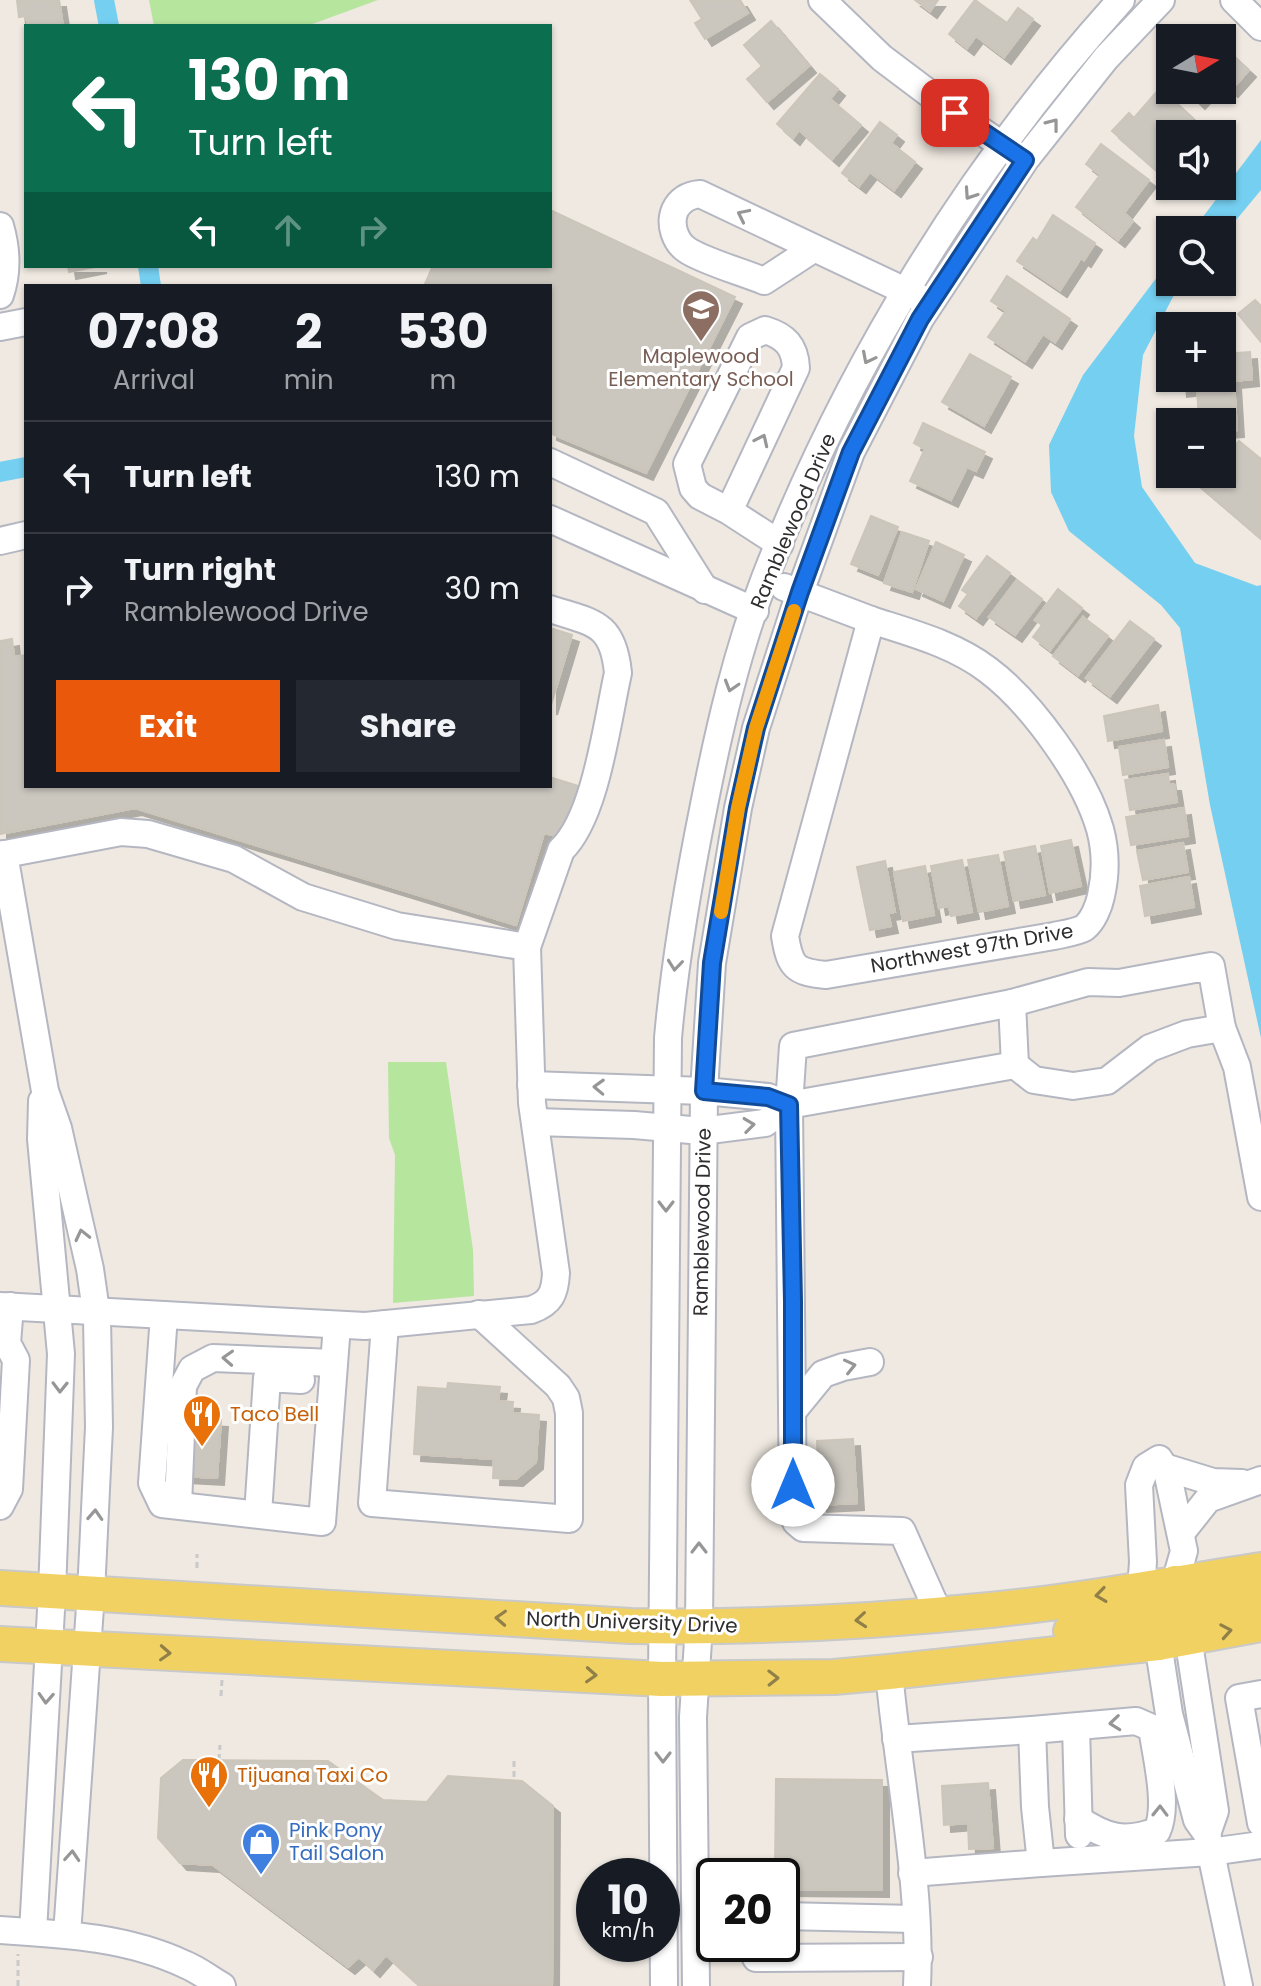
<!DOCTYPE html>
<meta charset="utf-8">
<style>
:root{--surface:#171b24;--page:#242831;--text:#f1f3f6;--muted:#9ea1a6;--line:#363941;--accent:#ea580c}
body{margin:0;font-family:Poppins,sans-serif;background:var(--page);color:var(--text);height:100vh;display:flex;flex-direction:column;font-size:30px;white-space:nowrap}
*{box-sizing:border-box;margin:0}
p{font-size:26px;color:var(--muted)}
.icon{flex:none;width:44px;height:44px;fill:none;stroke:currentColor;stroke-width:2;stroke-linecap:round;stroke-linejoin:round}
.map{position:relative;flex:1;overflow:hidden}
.side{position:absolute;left:24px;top:284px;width:528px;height:504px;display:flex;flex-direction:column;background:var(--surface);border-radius:0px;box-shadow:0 2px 6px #0004}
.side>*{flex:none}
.banner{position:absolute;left:24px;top:24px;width:528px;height:244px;border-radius:0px;box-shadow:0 2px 6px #0004;background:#0b6e4f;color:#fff;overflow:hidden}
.needle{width:52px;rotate:80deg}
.controls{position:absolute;left:1156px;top:24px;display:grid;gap:16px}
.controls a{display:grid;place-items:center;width:80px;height:80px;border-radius:0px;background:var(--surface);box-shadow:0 2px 6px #0004;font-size:40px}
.speed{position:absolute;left:576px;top:1858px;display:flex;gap:16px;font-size:40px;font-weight:700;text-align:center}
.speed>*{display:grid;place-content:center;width:104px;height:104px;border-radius:50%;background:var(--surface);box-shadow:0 2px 6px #0004;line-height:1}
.speed small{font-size:20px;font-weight:400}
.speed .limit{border:4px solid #111;border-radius:12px;background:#fff;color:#111}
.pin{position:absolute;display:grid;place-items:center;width:68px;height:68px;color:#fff;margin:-34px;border-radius:16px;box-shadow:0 4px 12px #0006}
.me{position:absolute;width:88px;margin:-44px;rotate:0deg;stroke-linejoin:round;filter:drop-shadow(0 0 6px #0008)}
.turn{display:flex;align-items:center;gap:28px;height:168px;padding:0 32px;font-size:36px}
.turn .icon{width:104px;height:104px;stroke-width:2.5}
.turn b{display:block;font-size:56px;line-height:68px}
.lanes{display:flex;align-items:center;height:76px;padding:0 32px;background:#0003;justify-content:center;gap:40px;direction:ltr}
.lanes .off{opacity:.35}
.eta{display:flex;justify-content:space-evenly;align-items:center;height:136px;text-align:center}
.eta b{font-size:48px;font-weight:700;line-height:56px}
.button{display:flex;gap:16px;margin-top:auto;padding:16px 32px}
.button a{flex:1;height:92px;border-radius:0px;background:var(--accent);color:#fff;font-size:32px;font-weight:700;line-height:92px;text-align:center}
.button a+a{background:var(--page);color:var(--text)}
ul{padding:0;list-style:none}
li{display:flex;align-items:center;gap:24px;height:112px;padding:0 32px;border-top:2px solid var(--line)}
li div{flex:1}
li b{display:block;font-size:30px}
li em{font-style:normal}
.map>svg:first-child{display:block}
.green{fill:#b6e59e}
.water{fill:#75cff0}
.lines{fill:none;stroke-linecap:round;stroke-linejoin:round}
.canal{stroke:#75cff0;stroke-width:20}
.building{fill:#cbc7bf;stroke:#cbc5ba;stroke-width:2;filter:url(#shadow)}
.minor-casing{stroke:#b4b7c1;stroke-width:30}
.major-casing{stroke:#c9c9c9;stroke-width:38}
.path{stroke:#c9c9c9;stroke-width:3;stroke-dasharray:6 4;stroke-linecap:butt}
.minor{stroke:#fff;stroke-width:26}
.major{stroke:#f2d163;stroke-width:34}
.oneway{stroke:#969696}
.oneway2{stroke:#908048}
.route-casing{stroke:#114b97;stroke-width:20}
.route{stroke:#1a73e8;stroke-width:14}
.slow{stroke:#f59e0b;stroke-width:14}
.labels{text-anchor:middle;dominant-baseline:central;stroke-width:6;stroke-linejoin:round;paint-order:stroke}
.education-label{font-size:20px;fill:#785e54;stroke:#fff}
.street-label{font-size:20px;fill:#2e2e2e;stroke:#fff}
.food-label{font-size:20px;fill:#c56008;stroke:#fff;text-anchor:start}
.shop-label{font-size:20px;fill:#366cbe;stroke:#fff;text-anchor:start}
</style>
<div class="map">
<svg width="1261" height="1986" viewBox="0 0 1261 1986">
<defs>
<filter id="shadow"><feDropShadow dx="7" dy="7" stdDeviation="0" flood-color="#0004"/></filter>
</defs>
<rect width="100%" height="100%" fill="#efe9e1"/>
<g class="green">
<path d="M 149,0 L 378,0 L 307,26 L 154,26 Z"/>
<path d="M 388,1062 L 446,1062 L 473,1250 L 474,1296 L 393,1303 L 395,1155 L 389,1138 Z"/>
</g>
<g class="water">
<path d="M 1261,140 L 1261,190 L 1222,237 L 1222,230 L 1193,230 Z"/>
<path d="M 1170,260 L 1170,282 L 1184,282 L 1176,291 L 1143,355 L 1134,436 L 1142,487 L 1195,563 L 1257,586 L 1261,585 L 1261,1038 L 1210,805 L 1180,628 L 1161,605 L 1069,531 L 1051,492 L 1049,445 L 1083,375 Z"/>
</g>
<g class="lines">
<g class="canal">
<path d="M 104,0 L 109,26"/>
<path d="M 148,266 L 151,286"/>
<path d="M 0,472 L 26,467"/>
</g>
</g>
<g class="building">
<path d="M 17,0 L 59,0 L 63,26 L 28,26 L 26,16 L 19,17 Z"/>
<path d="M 690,0 L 740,0 L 748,13 L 705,39 L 695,23 L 702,19 Z"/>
<path d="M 915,0 L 938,0 L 930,11 Z"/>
<path d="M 975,0 L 1007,23 L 1018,8 L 1033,19 L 1004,57 L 976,36 L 967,48 L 949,34 Z"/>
<path d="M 771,21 L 809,66 L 767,102 L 747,79 L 762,66 L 744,45 Z"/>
<path d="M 1203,28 L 1214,38 L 1194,38 Z"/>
<path d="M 1222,45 L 1249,70 L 1231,90 L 1222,82 Z"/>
<path d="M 820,74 L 838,89 L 830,99 L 861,125 L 832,159 L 799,130 L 793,138 L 777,124 Z"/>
<path d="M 1160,88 L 1193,118 L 1179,134 L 1170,134 L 1170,164 L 1161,174 L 1112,131 L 1129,113 L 1134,118 Z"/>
<path d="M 1186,90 L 1209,90 L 1198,102 Z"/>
<path d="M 880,122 L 897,135 L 891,143 L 915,162 L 894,190 L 870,172 L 859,186 L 842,173 Z"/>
<path d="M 1101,144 L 1149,180 L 1124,213 L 1133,221 L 1118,240 L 1076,207 L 1100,175 L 1086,164 Z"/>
<path d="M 550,210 L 735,297 L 646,473 L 550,433 L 550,286 L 424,286 L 433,266 L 550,266 Z"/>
<path d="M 1053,215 L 1095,243 L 1084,260 L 1081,258 L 1060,290 L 1017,261 L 1033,238 L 1037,241 Z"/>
<path d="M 68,266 L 100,266 L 69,272 Z"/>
<path d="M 1007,276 L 1070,319 L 1055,342 L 1043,334 L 1025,361 L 988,337 L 1006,311 L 991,301 Z"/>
<path d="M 1255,300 L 1261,306 L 1261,342 L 1238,314 Z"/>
<path d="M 1250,352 L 1252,379 L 1234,381 L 1237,430 L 1222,431 L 1222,422 L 1199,422 L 1197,388 L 1180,390 L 1179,378 L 1222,378 L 1222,354 Z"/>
<path d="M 970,354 L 1011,377 L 984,426 L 942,402 Z"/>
<path d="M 923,423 L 985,452 L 976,471 L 967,467 L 951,500 L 910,481 L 925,449 L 914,443 Z"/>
<path d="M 1239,441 L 1261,459 L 1261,538 L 1191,478 L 1194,474 L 1222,474 L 1222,461 Z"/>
<path d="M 871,516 L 898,527 L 878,575 L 851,564 Z"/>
<path d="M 902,532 L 929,541 L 912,592 L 884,583 Z"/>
<path d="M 936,542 L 964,555 L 943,601 L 916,589 Z"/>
<path d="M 987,556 L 1010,573 L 976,618 L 959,606 L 968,594 L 962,590 Z"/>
<path d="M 1017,580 L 1042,599 L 1015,635 L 989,617 Z"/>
<path d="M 1058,589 L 1082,608 L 1050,650 L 1033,637 L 1042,625 L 1035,620 Z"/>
<path d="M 1083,617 L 1108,636 L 1078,675 L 1053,656 Z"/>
<path d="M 1130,621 L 1154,639 L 1110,696 L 1086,678 Z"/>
<path d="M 550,628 L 572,635 L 550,708 Z"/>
<path d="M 12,639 L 14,657 L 26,655 L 26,786 L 550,786 L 550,777 L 581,787 L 565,838 L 544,833 L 516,925 L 135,808 L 0,834 L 0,641 Z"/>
<path d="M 1158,705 L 1162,731 L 1108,741 L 1104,716 Z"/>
<path d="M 1164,740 L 1168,767 L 1123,775 L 1119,747 Z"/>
<path d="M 1168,774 L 1169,784 L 1174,784 L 1177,802 L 1130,810 L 1125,780 Z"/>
<path d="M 1184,808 L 1188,836 L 1131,845 L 1126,817 Z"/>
<path d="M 1071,840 L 1081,886 L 1050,893 L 1041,846 Z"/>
<path d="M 1183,843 L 1188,872 L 1143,880 L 1137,851 Z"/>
<path d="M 1035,846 L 1045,895 L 1014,901 L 1004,852 Z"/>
<path d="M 998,855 L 1008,906 L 979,912 L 968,860 Z"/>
<path d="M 962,860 L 972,912 L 951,916 L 949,906 L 939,908 L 931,866 Z"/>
<path d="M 885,861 L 895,912 L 888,913 L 891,926 L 870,930 L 857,867 Z"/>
<path d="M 925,866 L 934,915 L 903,921 L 894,872 Z"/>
<path d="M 1189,877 L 1194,907 L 1145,916 L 1140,886 Z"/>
<path d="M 448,1383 L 500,1387 L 498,1401 L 513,1402 L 512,1413 L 539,1415 L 536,1462 L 516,1479 L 493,1478 L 494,1459 L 414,1454 L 418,1387 L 447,1389 Z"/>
<path d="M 186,1418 L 221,1420 L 217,1478 L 182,1476 Z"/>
<path d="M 853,1439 L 857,1503 L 820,1505 L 817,1441 Z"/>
<path d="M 183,1760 L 328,1761 L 383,1800 L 427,1802 L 448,1776 L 522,1781 L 553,1806 L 552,1986 L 420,1986 L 386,1955 L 373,1970 L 359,1957 L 348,1967 L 213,1865 L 180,1863 L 158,1838 L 161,1778 Z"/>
<path d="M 776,1779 L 882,1780 L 882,1890 L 782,1889 L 782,1876 L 775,1876 Z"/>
<path d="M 988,1783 L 993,1848 L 969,1849 L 968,1823 L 944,1825 L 942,1786 Z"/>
</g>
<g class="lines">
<g class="minor-casing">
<g id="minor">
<path d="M 822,0 L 882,58 L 955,113 L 1015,154"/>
<path d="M 1234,0 L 1261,27"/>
<path d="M 0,226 C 7,250 8,272 0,295"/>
<path d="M 813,249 L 764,281 C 745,273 703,261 687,250 C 675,242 669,224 675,210 C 680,200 689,195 700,194 L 920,298"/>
<path d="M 0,327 L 26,322"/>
<path d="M 550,462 L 656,512 L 705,590"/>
<path d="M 729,511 L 796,368 C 795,346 785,336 765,330 L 750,337 L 687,464 L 693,488 L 700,496 L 729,511 L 780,544"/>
<path d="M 550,519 L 755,611"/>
<path d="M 0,541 L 26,535"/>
<path d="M 784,587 L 871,620"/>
<path d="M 871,620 C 911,633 954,644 988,670 C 1032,703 1085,777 1100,829 C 1106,851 1106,874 1101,896 C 1099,906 1093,921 1084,928 C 1077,932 1063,934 1054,936 L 826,975 C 795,972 790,967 785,936 Z"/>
<path d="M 4,854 L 45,1091 L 58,1128 L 90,1269 L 97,1318 L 99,1427 L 91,1593 L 67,1934"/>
<path d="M 0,855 L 121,832 L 148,834 L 234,859 L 303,897 L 397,926 L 527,947 L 532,1103 L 556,1273 C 555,1293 551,1303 531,1310 L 365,1326 L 0,1306"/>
<path d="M 527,947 L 561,850 C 596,817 607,722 618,673 C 613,622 593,623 550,609"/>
<path d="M 1012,1003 L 1015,1065"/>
<path d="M 1222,1028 L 1237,1067 L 1261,1197"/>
<path d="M 531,1085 L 704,1091 L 768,1097 L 789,1105"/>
<path d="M 535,1122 L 634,1125 L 702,1131 L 765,1123 L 789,1105 L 1015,1065 L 1034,1080 L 1073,1086 L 1107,1081 L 1150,1048 L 1187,1034 L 1222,1028 L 1211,966 L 1119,983 L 1088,982 L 1012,1003 L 793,1046 L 789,1105 L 793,1510 L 796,1522 L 803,1528 L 902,1531 L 939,1614"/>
<path d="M 164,1315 L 152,1483 L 162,1504 L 322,1522 L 337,1325"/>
<path d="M 385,1324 L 372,1503 L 569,1519 L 569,1413 L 566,1398 L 558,1386 L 479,1314"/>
<path d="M 792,1412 L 823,1374 L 843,1367 L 870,1362"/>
<path d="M 1164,1467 L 1213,1482 L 1242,1483"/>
<path d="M 178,1505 L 183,1386 L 192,1369 L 213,1358 L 334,1363"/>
<path d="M 0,1506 L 9,1489 L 16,1360 L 7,1343 L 10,1306"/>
<path d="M 258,1514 L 267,1378 L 301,1380"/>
<path d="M 1181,1533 L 1208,1499 L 1261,1480"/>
<path d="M 1141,1589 L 1143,1562 L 1139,1485 L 1146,1467 L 1159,1459 L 1167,1471 L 1184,1551 L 1175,1583"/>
<path d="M 1188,1637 L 1215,1811 L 1207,1834"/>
<path d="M 1158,1643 L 1169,1714 L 1197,1820 L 1207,1834 L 1239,1986"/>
<path d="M 889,1672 C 898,1773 922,1886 917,1986"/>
<path d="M 1261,1694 L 1239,1698 L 1261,1823"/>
<path d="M 1076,1727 L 1079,1835"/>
<path d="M 896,1739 L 1032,1730"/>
<path d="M 1041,1863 L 1210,1852 L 1261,1845"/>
<path d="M 912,1873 L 1041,1863 L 1035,1807 L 1032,1730 L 1136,1721 L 1152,1728 C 1156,1756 1169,1806 1157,1831 C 1124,1843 1106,1838 1078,1819"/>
<path d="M 782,1916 L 915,1919"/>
<path d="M 0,1930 C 63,1934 126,1937 184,1964 C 197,1969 210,1979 222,1986"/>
<path d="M 33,1932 L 52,1592 L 61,1354 L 41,1139 L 42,1101"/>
<path d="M 756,1958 L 919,1957"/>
<path d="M 664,1986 L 662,1679 L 668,1038 C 675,958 688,884 704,805 C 719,729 737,651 765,578 C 847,367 969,168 1121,0"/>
<path d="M 696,1986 L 693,1717 L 699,1626 L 704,1091 L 712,963 L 738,808 L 756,728 L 800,592 L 851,452 L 920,319 L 1025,160 L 1106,58 L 1161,0"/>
</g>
</g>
<g class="major-casing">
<g id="major">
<path d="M 0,1588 L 631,1626 C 750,1628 871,1622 990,1610 C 1081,1601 1171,1584 1261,1570"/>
<path d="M 1071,1631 L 1103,1627 L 1151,1612 L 1175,1583"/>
<path d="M 1158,1643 L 1163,1628 L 1203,1604 L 1261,1593"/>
<path d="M 0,1644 L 662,1679 L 834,1677 L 889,1672 L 1158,1643 L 1261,1624"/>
</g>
</g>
<g class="path">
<path d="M 197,1568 L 197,1554"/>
<path d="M 221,1696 L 222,1680"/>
<path d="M 219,1760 L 220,1745"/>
<path d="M 514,1761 L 514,1780"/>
<path d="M 18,1986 L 18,1954"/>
</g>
<use href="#minor" class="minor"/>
<use href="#major" class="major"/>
</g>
<defs><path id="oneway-chevron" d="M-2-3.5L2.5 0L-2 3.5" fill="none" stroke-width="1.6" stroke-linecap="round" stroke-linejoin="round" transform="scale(2)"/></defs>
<g class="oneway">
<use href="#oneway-chevron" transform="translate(1053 124) rotate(-52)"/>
<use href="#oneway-chevron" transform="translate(970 194) rotate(124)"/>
<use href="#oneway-chevron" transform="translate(743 215) rotate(-154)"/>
<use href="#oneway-chevron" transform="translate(868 358) rotate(117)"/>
<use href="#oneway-chevron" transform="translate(762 440) rotate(-65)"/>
<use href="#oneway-chevron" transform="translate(731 686) rotate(107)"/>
<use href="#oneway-chevron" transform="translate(675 965) rotate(96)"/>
<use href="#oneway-chevron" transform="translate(599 1087) rotate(-178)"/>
<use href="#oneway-chevron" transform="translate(749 1125) rotate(-7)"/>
<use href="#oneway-chevron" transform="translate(666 1206) rotate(90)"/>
<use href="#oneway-chevron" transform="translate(82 1235) rotate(-103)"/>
<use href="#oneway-chevron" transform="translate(228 1358) rotate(-177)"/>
<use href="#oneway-chevron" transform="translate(850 1366) rotate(-13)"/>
<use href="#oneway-chevron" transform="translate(60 1387) rotate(91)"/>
<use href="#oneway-chevron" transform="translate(95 1515) rotate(-87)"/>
<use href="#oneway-chevron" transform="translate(699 1548) rotate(-90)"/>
<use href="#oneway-chevron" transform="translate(46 1698) rotate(93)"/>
<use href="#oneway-chevron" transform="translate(1115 1723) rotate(174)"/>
<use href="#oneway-chevron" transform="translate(663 1757) rotate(90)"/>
<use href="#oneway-chevron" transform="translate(1160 1811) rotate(-89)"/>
<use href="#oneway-chevron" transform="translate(72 1856) rotate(-86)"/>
</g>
<g class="oneway2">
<use href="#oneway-chevron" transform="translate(1101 1595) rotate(172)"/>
<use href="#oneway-chevron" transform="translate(501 1618) rotate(-177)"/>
<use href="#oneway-chevron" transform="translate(861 1620) rotate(175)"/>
<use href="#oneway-chevron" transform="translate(1226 1631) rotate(-10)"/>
<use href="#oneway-chevron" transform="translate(165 1653) rotate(3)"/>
<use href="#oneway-chevron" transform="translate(591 1675) rotate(3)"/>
<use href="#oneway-chevron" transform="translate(773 1678) rotate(-1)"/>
</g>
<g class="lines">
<g class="route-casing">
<path id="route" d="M 793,1485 L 793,1301 L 789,1105 L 768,1097 L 704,1091 L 712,963 L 738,808 L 756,728 L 800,592 L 851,452 L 920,319 L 1025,160 L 955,113"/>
</g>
<use href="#route" class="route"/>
<path class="slow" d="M 721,912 L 738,808 L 756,728 L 794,611"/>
</g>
<defs>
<g id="school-pin" transform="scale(2)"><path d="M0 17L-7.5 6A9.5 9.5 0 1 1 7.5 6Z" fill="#8d6e63" stroke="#fff"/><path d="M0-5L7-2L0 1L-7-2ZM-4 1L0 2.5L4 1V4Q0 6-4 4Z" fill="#fff"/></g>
<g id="restaurant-pin" transform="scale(2)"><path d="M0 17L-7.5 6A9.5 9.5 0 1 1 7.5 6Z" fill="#e8710a" stroke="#fff"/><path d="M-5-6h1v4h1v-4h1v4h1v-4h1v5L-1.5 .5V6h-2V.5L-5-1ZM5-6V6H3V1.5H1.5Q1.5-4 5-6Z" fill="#fff"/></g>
<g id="shop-pin" transform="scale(2)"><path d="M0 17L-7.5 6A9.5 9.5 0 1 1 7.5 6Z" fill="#3f7fe0" stroke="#fff"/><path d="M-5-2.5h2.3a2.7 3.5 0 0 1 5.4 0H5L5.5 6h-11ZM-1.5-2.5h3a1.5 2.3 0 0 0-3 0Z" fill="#fff"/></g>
</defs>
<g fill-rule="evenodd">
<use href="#school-pin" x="701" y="309"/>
<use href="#restaurant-pin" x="202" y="1414"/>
<use href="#restaurant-pin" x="209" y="1775"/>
<use href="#shop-pin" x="261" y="1842"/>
</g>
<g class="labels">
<g class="education-label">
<text x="701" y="356">Maplewood<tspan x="701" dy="23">Elementary School</tspan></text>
</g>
<g class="street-label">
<text transform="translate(793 521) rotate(-67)">Ramblewood Drive</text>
<text transform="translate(972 948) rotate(-10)">Northwest 97th Drive</text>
<text transform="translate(702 1222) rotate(-89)">Ramblewood Drive</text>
<text transform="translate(632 1622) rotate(2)">North University Drive</text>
</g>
<g class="food-label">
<text x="230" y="1414">Taco Bell</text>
<text x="237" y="1775">Tijuana Taxi Co</text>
</g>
<g class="shop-label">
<text x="289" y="1830">Pink Pony<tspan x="289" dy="23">Tail Salon</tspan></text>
</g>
</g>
</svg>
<div class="controls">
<a><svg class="needle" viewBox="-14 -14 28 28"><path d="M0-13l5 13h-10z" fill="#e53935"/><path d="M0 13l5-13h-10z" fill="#9ea1a6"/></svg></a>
<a><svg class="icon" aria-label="sound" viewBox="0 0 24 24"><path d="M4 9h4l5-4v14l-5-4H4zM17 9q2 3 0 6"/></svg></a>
<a><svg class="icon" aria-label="search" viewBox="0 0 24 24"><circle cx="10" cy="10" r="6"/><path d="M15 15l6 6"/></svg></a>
<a>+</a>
<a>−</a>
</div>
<div class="speed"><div>10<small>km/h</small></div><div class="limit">20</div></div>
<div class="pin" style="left:955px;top:113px;background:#d93025"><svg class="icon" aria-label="arrive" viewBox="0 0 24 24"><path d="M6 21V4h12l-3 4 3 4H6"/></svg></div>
<svg class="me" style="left:793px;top:1485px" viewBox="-20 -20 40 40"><circle r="19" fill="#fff"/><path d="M0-13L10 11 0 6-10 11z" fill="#1a73e8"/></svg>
<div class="banner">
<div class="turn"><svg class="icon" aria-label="left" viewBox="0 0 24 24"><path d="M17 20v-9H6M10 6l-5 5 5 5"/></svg><div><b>130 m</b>Turn left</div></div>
<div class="lanes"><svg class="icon" aria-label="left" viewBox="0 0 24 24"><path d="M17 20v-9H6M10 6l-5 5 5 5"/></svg><svg class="icon off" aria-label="ahead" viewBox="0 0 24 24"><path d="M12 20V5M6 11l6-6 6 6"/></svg><svg class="icon off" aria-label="right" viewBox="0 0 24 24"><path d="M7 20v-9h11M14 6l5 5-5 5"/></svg></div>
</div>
<section class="side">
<div class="eta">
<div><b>07:08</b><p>Arrival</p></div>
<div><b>2</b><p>min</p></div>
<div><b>530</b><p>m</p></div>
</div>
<ul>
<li><svg class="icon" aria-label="left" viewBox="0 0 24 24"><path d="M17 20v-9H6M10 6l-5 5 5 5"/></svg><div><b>Turn left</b></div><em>130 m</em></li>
<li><svg class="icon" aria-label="right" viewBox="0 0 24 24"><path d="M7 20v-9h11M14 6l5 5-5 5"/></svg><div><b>Turn right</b><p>Ramblewood Drive</p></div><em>30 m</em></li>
</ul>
<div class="button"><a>Exit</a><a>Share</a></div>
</section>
</div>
